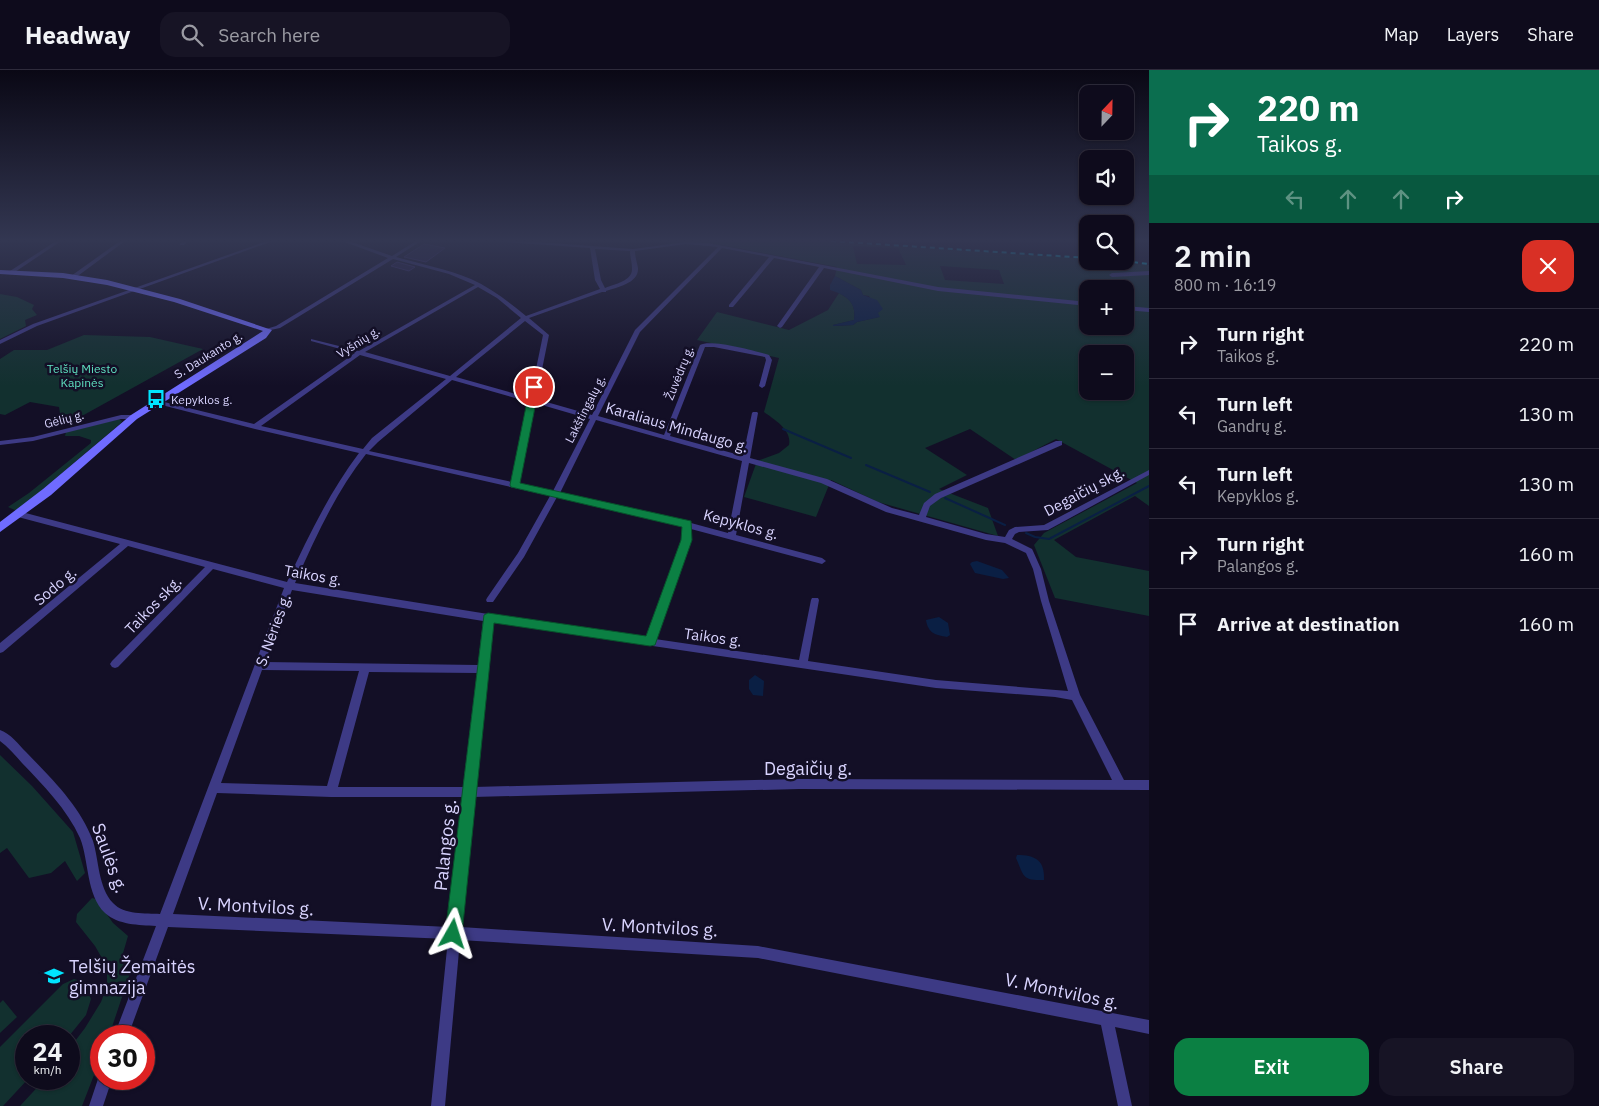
<!DOCTYPE html>
<meta charset="utf-8">
<style>
:root{--surface:#0e0b1c;--page:#171425;--text:#f1f3f6;--muted:#9b9ba3;--line:#2e2b3b;--accent:#0b8043}
body{margin:0;font-family:"IBM Plex Sans",sans-serif;background:var(--page);color:var(--text);height:100vh;display:flex;flex-direction:column;font-size:19px;white-space:nowrap}
*{box-sizing:border-box;margin:0}
p{font-size:16px;color:var(--muted)}
.icon{flex:none;width:28px;height:28px;fill:none;stroke:currentColor;stroke-width:2;stroke-linecap:round;stroke-linejoin:round}
.map{position:relative;flex:1;overflow:hidden}
.drawer{display:flex;flex-direction:column;background:var(--surface);width:450px}
.drawer>*{flex:none}
.top-card{background:#0b6e4f;color:#fff;overflow:hidden}
.needle{width:32px;rotate:22deg}
.tools{position:absolute;left:1079px;top:15px;display:grid;gap:10px}
.tools a{display:grid;place-items:center;width:55px;height:55px;border-radius:10px;background:var(--surface);box-shadow:0 1px 4px #0004,0 0 0 1px var(--line);font-size:25px}
.speed{position:absolute;left:15px;top:955px;display:flex;gap:10px;font-size:25px;font-weight:700;text-align:center}
.speed>*{display:grid;place-content:center;width:65px;height:65px;border-radius:50%;background:var(--surface);box-shadow:0 1px 4px #0004,0 0 0 1px var(--line);line-height:1}
.speed small{font-size:12px;font-weight:400}
.speed .limit{border:8px solid #d22;background:#fff;color:#111}
.pin{position:absolute;display:grid;place-items:center;width:42px;height:42px;color:#fff;margin:-21px;border:2px solid #fff;border-radius:50%;box-shadow:0 1px 5px #0007}
.me{position:absolute;width:55px;margin:-28px;rotate:6deg;stroke-linejoin:round;filter:drop-shadow(0 0 4px #0008)}
.turn{display:flex;align-items:center;gap:18px;height:105px;padding:0 25px;font-size:22px}
.turn .icon{width:65px;height:65px;stroke-width:2.5}
.turn b{display:block;font-size:35px;line-height:42px}
.lanes{display:flex;align-items:center;height:48px;padding:0 25px;background:#0003;justify-content:center;gap:25px;direction:ltr}
.lanes .off{opacity:.35}
.round{display:grid;place-items:center;flex:none;width:52px;height:52px;border-radius:15px;background:var(--page)}
.overview{display:flex;align-items:center;justify-content:space-between;height:85px;padding:0 25px}
h1{font-size:30px;font-weight:600;line-height:38px}
.primary-button{display:flex;gap:10px;margin-top:auto;padding:10px 25px}
.primary-button a{flex:1;height:58px;border-radius:15px;background:var(--accent);color:#fff;font-size:20px;font-weight:600;line-height:58px;text-align:center}
.primary-button a+a{background:var(--page);color:var(--text)}
ul{padding:0;list-style:none}
li{display:flex;align-items:center;gap:15px;height:70px;padding:0 25px;border-top:1px solid var(--line)}
li div{flex:1}
li b{display:block;font-size:19px}
li em{font-style:normal}
header{display:flex;align-items:center;gap:30px;box-sizing:border-box;height:70px;padding:0 25px;background:var(--surface);border-bottom:1px solid var(--line)}
header strong{font-size:24px}
nav{display:flex;gap:28px;margin-inline-start:auto;font-size:18px}
.search{width:350px;height:45px;background:var(--page);display:flex;align-items:center;gap:12px;box-sizing:border-box;padding:0 18px;border-radius:15px;color:var(--muted);font-size:19px}
main{display:flex;flex:1;min-height:0}
.map>svg:first-child{display:block}
.green{fill:#12302f;fill-rule:evenodd}
.water{fill:#0a1f44}
.lines{fill:none;stroke-linecap:round;stroke-linejoin:round}
.stream{stroke:#0a1f44;stroke-width:2}
.building{fill:#241b47;stroke:#3b2d73}
.minor{fill:#3d3a85;fill-rule:evenodd}
.secondary{fill:#6f6bff;fill-rule:evenodd}
.rail{stroke:#00e5ff;stroke-width:2;stroke-dasharray:5 4;stroke-linecap:butt}
.route{fill:#0b8043;stroke:#07532c}
.labels{text-anchor:middle;dominant-baseline:central;stroke-width:5;stroke-linejoin:round;paint-order:stroke}
.far-street-label{font-size:12px;fill:#d9d4ff;stroke:#130f26}
.far-park-label{font-size:12px;fill:#5fe0c0;stroke:#130f26}
.far-poi-label{font-size:12px;fill:#d9d4ff;stroke:#130f26;text-anchor:start}
.street-label{font-size:15px;fill:#d9d4ff;stroke:#130f26}
.near-street-label{font-size:18px;fill:#d9d4ff;stroke:#130f26}
.near-poi-label{font-size:18px;fill:#d9d4ff;stroke:#130f26;text-anchor:start}
</style>
<header>
<strong>Headway</strong>
<div class="search"><svg class="icon" aria-label="search" viewBox="0 0 24 24"><circle cx="10" cy="10" r="6"/><path d="M15 15l6 6"/></svg>Search here</div>
<nav><a>Map</a><a>Layers</a><a>Share</a></nav>
</header>
<main>
<div class="map">
<svg width="1149" height="1036" viewBox="0 0 1149 1036">
<rect width="100%" height="100%" fill="#130f26"/>
<g class="green">
<path d="M 669,171 L 812,171 L 1064,187 L 1087,189 L 1088,191 L 1149,195 L 1149,436 L 1135,426 L 1054,470 L 1076,487 L 1149,501 L 1149,546 L 1055,528 L 1034,475 L 1044,463 L 1137,413 L 1056,369 L 1016,390 L 970,359 L 925,378 L 967,405 L 939,419 L 988,438 L 998,466 L 878,432 L 831,410 L 816,447 L 744,427 L 757,391 L 779,383 L 789,375 C 792,360 775,350 764,342 L 779,288 L 697,270 L 717,242 L 789,260 L 828,240 L 839,223 C 851,230 856,235 854,250 L 833,255 L 833,256 L 853,255 L 857,252 L 879,247 L 869,226 L 863,225 L 861,220 L 835,206 L 837,197 L 711,173 L 668,174 ZM 853,176 L 898,178 L 906,195 L 857,194 ZM 940,196 L 999,200 L 1004,214 L 945,210 ZM 1088,219 L 1125,219 L 1125,256 L 1088,256 ZM 1088,284 L 1125,284 L 1125,321 L 1088,321 Z"/>
<path d="M 0,224 L 17,227 L 34,235 L 32,239 L 37,245 L 25,250 L 26,256 L 0,269 Z"/>
<path d="M 84,265 L 150,267 L 203,279 L 62,357 L 59,337 L 30,332 L 5,345 L 0,344 L 0,289 L 14,280 L 47,280 Z"/>
<path d="M 119,349 L 122,351 L 121,353 L 17,441 L 8,437 L 29,423 L 91,373 L 91,370 L 79,366 L 65,366 L 66,362 Z"/>
<path d="M 0,685 L 32,716 L 73,762 L 85,803 L 77,811 L 65,791 L 51,803 L 29,808 L 7,778 L 0,783 Z"/>
<path d="M 92,828 L 96,829 L 113,853 L 128,866 L 121,890 L 130,903 L 109,966 L 101,966 L 101,987 L 82,1036 L 20,1036 L 45,1009 L 69,1009 L 69,979 L 85,958 L 101,932 L 107,916 L 107,897 L 95,876 L 76,852 L 77,844 Z"/>
<path d="M 74,909 C 83,911 88,921 91,929 L 86,945 L 69,966 L 26,966 L 26,1009 L 28,1009 L 3,1036 L 0,1036 L 0,977 L 63,914 Z"/>
<path d="M 3,930 L 17,947 L 0,963 L 0,933 Z"/>
</g>
<g class="water">
<path d="M 835,206 L 861,220 L 863,225 L 877,230 L 883,239 L 878,243 L 880,247 L 857,252 L 853,255 L 833,256 L 833,255 L 854,250 C 857,232 846,225 830,220 L 830,215 Z"/>
<path d="M 977,491 L 1002,500 L 1009,508 L 1003,509 L 975,503 L 970,494 L 972,492 Z"/>
<path d="M 939,547 L 948,553 L 950,565 L 947,567 C 935,565 928,563 926,550 Z"/>
<path d="M 755,605 L 764,611 L 763,626 L 753,625 L 749,619 L 749,610 Z"/>
<path d="M 1017,785 C 1035,785 1045,790 1044,810 C 1022,811 1024,806 1016,788 Z"/>
</g>
<g class="lines">
<g class="stream">
<path d="M 783,359 L 851,388"/>
<path d="M 866,395 L 930,422"/>
<path d="M 945,428 L 1005,455"/>
<path d="M 1026,463 L 1035,467 L 1049,469 L 1149,416"/>
</g>
</g>
<g class="building">
<path d="M 424,174 L 445,178 L 426,192 L 404,187 Z"/>
<path d="M 397,192 L 415,197 L 409,201 L 391,196 Z"/>
</g>
<g class="lines">
<g class="minor">
<path d="M 56,171 L 61,171 L 12,204 L 7,203 Z"/>
<path d="M 120,171 L 125,171 L 75,208 L 71,208 L 71,206 Z"/>
<path d="M 183,171 L 188,171 L 184,175 L 180,175 L 180,174 Z"/>
<path d="M 267,171 L 273,171 L 37,256 L 0,274 L 0,270 L 33,254 Z"/>
<path d="M 342,171 L 349,171 L 392,186 L 416,171 L 421,171 L 396,187 C 421,194 447,199 471,209 C 491,218 509,232 526,246 L 600,219 L 595,210 L 590,178 L 504,172 L 502,171 L 524,171 L 633,179 L 686,172 L 708,173 L 938,217 L 1088,232 L 1088,236 L 938,221 L 824,198 L 782,257 L 780,258 L 777,256 L 819,197 L 774,188 L 733,237 L 729,237 L 729,235 L 769,187 L 722,178 L 640,262 L 598,346 L 664,365 L 700,275 C 711,269 755,281 769,285 L 772,290 L 765,316 L 762,318 L 759,316 L 766,290 L 765,287 L 714,277 L 705,277 L 670,366 L 743,386 L 752,343 L 753,342 L 757,342 L 758,343 L 750,388 L 827,409 L 892,438 L 919,445 L 924,433 L 935,424 L 1056,371 L 1062,371 L 1062,375 L 941,428 L 930,436 L 926,447 L 986,464 L 1005,467 L 1009,460 L 1015,457 L 1044,455 L 1149,400 L 1149,405 L 1048,460 L 1019,462 L 1015,464 L 1012,469 L 1032,479 L 1033,481 L 1041,499 L 1049,531 L 1080,625 L 1124,710 L 1149,710 L 1149,720 L 799,719 L 473,727 L 461,857 L 758,876 L 1149,950 L 1149,964 L 1115,957 L 1132,1036 L 1118,1036 L 1101,955 L 758,888 L 460,870 L 445,1036 L 431,1036 L 448,869 L 168,857 L 128,966 L 114,966 L 156,856 C 139,855 118,855 105,843 C 86,825 89,790 80,768 C 67,739 43,715 22,693 C 15,685 8,677 0,671 L 0,660 C 11,664 18,674 26,682 C 52,709 80,736 93,771 C 99,790 98,817 113,833 C 124,845 146,843 160,844 L 284,518 L 213,499 L 118,597 L 115,598 L 112,597 L 110,594 L 112,591 L 205,497 L 128,476 L 3,582 L 0,583 L 0,573 L 120,474 L 18,447 L 14,444 L 18,441 L 287,512 C 308,467 329,423 359,383 L 255,359 L 154,333 L 153,332 L 156,330 L 254,354 L 355,283 L 311,271 L 311,269 L 359,281 L 475,215 L 449,204 L 393,189 L 280,258 L 266,261 L 266,259 L 276,256 L 388,188 ZM 686,174 L 718,177 L 635,260 L 592,345 L 536,329 L 549,265 L 529,248 L 602,222 L 606,222 L 606,221 C 618,217 639,213 638,198 C 637,192 635,187 635,181 ZM 595,179 L 630,181 C 630,187 632,192 632,198 C 633,211 615,214 605,218 L 601,210 ZM 478,217 L 497,228 L 521,248 L 450,306 L 365,282 ZM 525,251 L 543,265 L 530,328 L 456,307 ZM 360,285 L 446,309 L 372,368 L 363,379 L 261,356 ZM 452,310 L 529,332 L 512,412 L 369,381 L 378,372 ZM 535,333 L 590,349 L 553,421 L 519,414 ZM 596,350 L 742,391 L 728,463 L 691,453 L 687,451 L 684,452 L 560,423 ZM 366,384 L 550,426 L 518,483 L 487,528 L 486,530 L 487,532 L 493,532 L 524,487 L 557,427 L 683,457 L 682,470 L 647,567 L 488,544 L 295,513 C 315,469 335,423 366,384 ZM 749,393 L 821,413 L 886,442 L 986,470 L 1005,473 L 1026,483 L 1033,499 L 1041,531 L 1068,621 L 936,610 L 808,591 L 819,530 L 818,528 L 812,528 L 811,530 L 799,590 L 655,569 L 690,470 L 691,459 L 822,494 L 826,491 L 822,488 L 736,465 ZM 292,520 L 483,551 L 478,595 L 265,592 ZM 492,552 L 936,618 L 1055,627 L 1072,630 L 1112,710 L 799,709 L 474,717 ZM 262,600 L 359,601 L 327,716 L 221,713 ZM 369,602 L 477,603 L 463,717 L 338,717 ZM 217,723 L 331,727 L 462,727 L 449,857 L 173,844 Z"/>
<path d="M 1149,201 L 1149,205 L 1112,207 L 1109,205 L 1112,203 Z"/>
<path d="M 1125,236 L 1149,238 L 1149,242 L 1125,240 Z"/>
<path d="M 121,345 L 134,345 L 137,347 L 134,349 L 121,349 L 33,371 L 0,375 L 0,371 L 33,367 Z"/>
<path d="M 101,1003 L 101,1009 L 112,1009 L 103,1036 L 89,1036 L 98,1009 Z"/>
</g>
<path class="secondary" d="M 0,200 L 63,203 L 107,210 L 180,229 L 272,260 L 266,268 L 137,349 L 51,425 L 0,462 L 0,452 L 43,419 L 131,345 L 263,261 L 174,232 L 107,215 L 63,208 L 0,204 Z"/>
<g class="rail">
<path d="M 831,171 L 1088,188"/>
<path d="M 1124,191 L 1149,194"/>
</g>
</g>
<linearGradient id="sky" x2="0" y2="1"><stop stop-color="#0a0815"/><stop offset="0.54" stop-color="#333752"/><stop offset="1" stop-color="#333752" stop-opacity="0"/></linearGradient>
<rect width="1149" height="316" fill="url(#sky)"/>
<path class="route" d="M 534,315 L 539,317 L 520,413 L 691,451 L 692,470 L 655,575 L 650,576 L 494,553 L 462,864 L 459,870 L 453,872 L 448,870 L 445,864 L 484,545 L 488,543 L 646,566 L 681,470 L 682,457 L 511,417 L 510,415 L 530,317 Z"/>
<defs>
<g id="bus-bare" transform="scale(1.5)"><path d="M-5-6H5V4H4V6H2V4H-2V6H-4V4H-5ZM-3.5-4V0h7V-4ZM-3.5 1.2v1.5H-2V1.2ZM2 1.2v1.5H3.5V1.2Z" fill="#00e5ff" stroke="#130f26" stroke-width="2.5" paint-order="stroke"/></g>
<g id="school-bare" transform="scale(1.5)"><path d="M0-5L7-2L0 1L-7-2ZM-4 1L0 2.5L4 1V4Q0 6-4 4Z" fill="#00e5ff" stroke="#130f26" stroke-width="2.5" paint-order="stroke"/></g>
</defs>
<g fill-rule="evenodd">
<use href="#bus-bare" x="156" y="329"/>
<use href="#school-bare" x="54" y="906"/>
</g>
<g class="labels">
<g class="far-street-label">
<text transform="translate(358 272) rotate(-32)">Vyšnių g.</text>
<text transform="translate(208 285) rotate(-32)">S. Daukanto g.</text>
<text transform="translate(679 303) rotate(-68)">Žuvėdrų g.</text>
<text transform="translate(585 339) rotate(-63)">Lakštingalų g.</text>
<text transform="translate(64 349) rotate(-14)">Gėlių g.</text>
</g>
<g class="far-park-label">
<text x="82" y="298">Telšių Miesto<tspan x="82" dy="14">Kapinės</tspan></text>
</g>
<g class="far-poi-label">
<text x="171" y="329">Kepyklos g.</text>
</g>
<g class="street-label">
<text transform="translate(677 357) rotate(16)">Karaliaus Mindaugo g.</text>
<text transform="translate(1084 421) rotate(-28)">Degaičių skg.</text>
<text transform="translate(741 454) rotate(15)">Kepyklos g.</text>
<text transform="translate(313 505) rotate(10)">Taikos g.</text>
<text transform="translate(55 516) rotate(-40)">Sodo g.</text>
<text transform="translate(153 535) rotate(-46)">Taikos skg.</text>
<text transform="translate(273 560) rotate(-70)">S. Nėries g.</text>
<text transform="translate(713 567) rotate(8)">Taikos g.</text>
</g>
<g class="near-street-label">
<text x="808" y="698">Degaičių g.</text>
<text transform="translate(445 775) rotate(-84)">Palangos g.</text>
<text transform="translate(110 788) rotate(70)">Saulės g.</text>
<text transform="translate(256 836) rotate(3)">V. Montvilos g.</text>
<text transform="translate(660 857) rotate(3)">V. Montvilos g.</text>
<text transform="translate(1062 921) rotate(12)">V. Montvilos g.</text>
</g>
<g class="near-poi-label">
<text x="69" y="896">Telšių Žemaitės<tspan x="69" dy="21">gimnazija</tspan></text>
</g>
</g>
</svg>
<div class="tools">
<a><svg class="needle" viewBox="-14 -14 28 28"><path d="M0-13l5 13h-10z" fill="#e53935"/><path d="M0 13l5-13h-10z" fill="#9b9ba3"/></svg></a>
<a><svg class="icon" aria-label="sound" viewBox="0 0 24 24"><path d="M4 9h4l5-4v14l-5-4H4zM17 9q2 3 0 6"/></svg></a>
<a><svg class="icon" aria-label="search" viewBox="0 0 24 24"><circle cx="10" cy="10" r="6"/><path d="M15 15l6 6"/></svg></a>
<a>+</a>
<a>−</a>
</div>
<div class="speed"><div>24<small>km/h</small></div><div class="limit">30</div></div>
<div class="pin" style="left:534px;top:317px;background:#d93025"><svg class="icon" aria-label="arrive" viewBox="0 0 24 24"><path d="M6 21V4h12l-3 4 3 4H6"/></svg></div>
<svg class="me" style="left:453px;top:864px" viewBox="-20 -20 40 40"><path d="M0-17L14 15 0 8-14 15z" fill="#0b8043" stroke="#fff" stroke-width="4"/></svg>
</div>
<section class="drawer">
<div class="top-card">
<div class="turn"><svg class="icon" aria-label="right" viewBox="0 0 24 24"><path d="M7 20v-9h11M14 6l5 5-5 5"/></svg><div><b>220 m</b>Taikos g.</div></div>
<div class="lanes"><svg class="icon off" aria-label="left" viewBox="0 0 24 24"><path d="M17 20v-9H6M10 6l-5 5 5 5"/></svg><svg class="icon off" aria-label="ahead" viewBox="0 0 24 24"><path d="M12 20V5M6 11l6-6 6 6"/></svg><svg class="icon off" aria-label="ahead" viewBox="0 0 24 24"><path d="M12 20V5M6 11l6-6 6 6"/></svg><svg class="icon" aria-label="right" viewBox="0 0 24 24"><path d="M7 20v-9h11M14 6l5 5-5 5"/></svg></div>
</div>
<div class="overview"><div><h1>2 min</h1><p>800 m · 16:19</p></div><a class="round" style="background:#d93025;color:#fff"><svg class="icon" aria-label="close" viewBox="0 0 24 24"><path d="M6 6l12 12M18 6L6 18"/></svg></a></div>
<ul>
<li><svg class="icon" aria-label="right" viewBox="0 0 24 24"><path d="M7 20v-9h11M14 6l5 5-5 5"/></svg><div><b>Turn right</b><p>Taikos g.</p></div><em>220 m</em></li>
<li><svg class="icon" aria-label="left" viewBox="0 0 24 24"><path d="M17 20v-9H6M10 6l-5 5 5 5"/></svg><div><b>Turn left</b><p>Gandrų g.</p></div><em>130 m</em></li>
<li><svg class="icon" aria-label="left" viewBox="0 0 24 24"><path d="M17 20v-9H6M10 6l-5 5 5 5"/></svg><div><b>Turn left</b><p>Kepyklos g.</p></div><em>130 m</em></li>
<li><svg class="icon" aria-label="right" viewBox="0 0 24 24"><path d="M7 20v-9h11M14 6l5 5-5 5"/></svg><div><b>Turn right</b><p>Palangos g.</p></div><em>160 m</em></li>
<li><svg class="icon" aria-label="arrive" viewBox="0 0 24 24"><path d="M6 21V4h12l-3 4 3 4H6"/></svg><div><b>Arrive at destination</b></div><em>160 m</em></li>
</ul>
<div class="primary-button"><a>Exit</a><a>Share</a></div>
</section>
</main>
